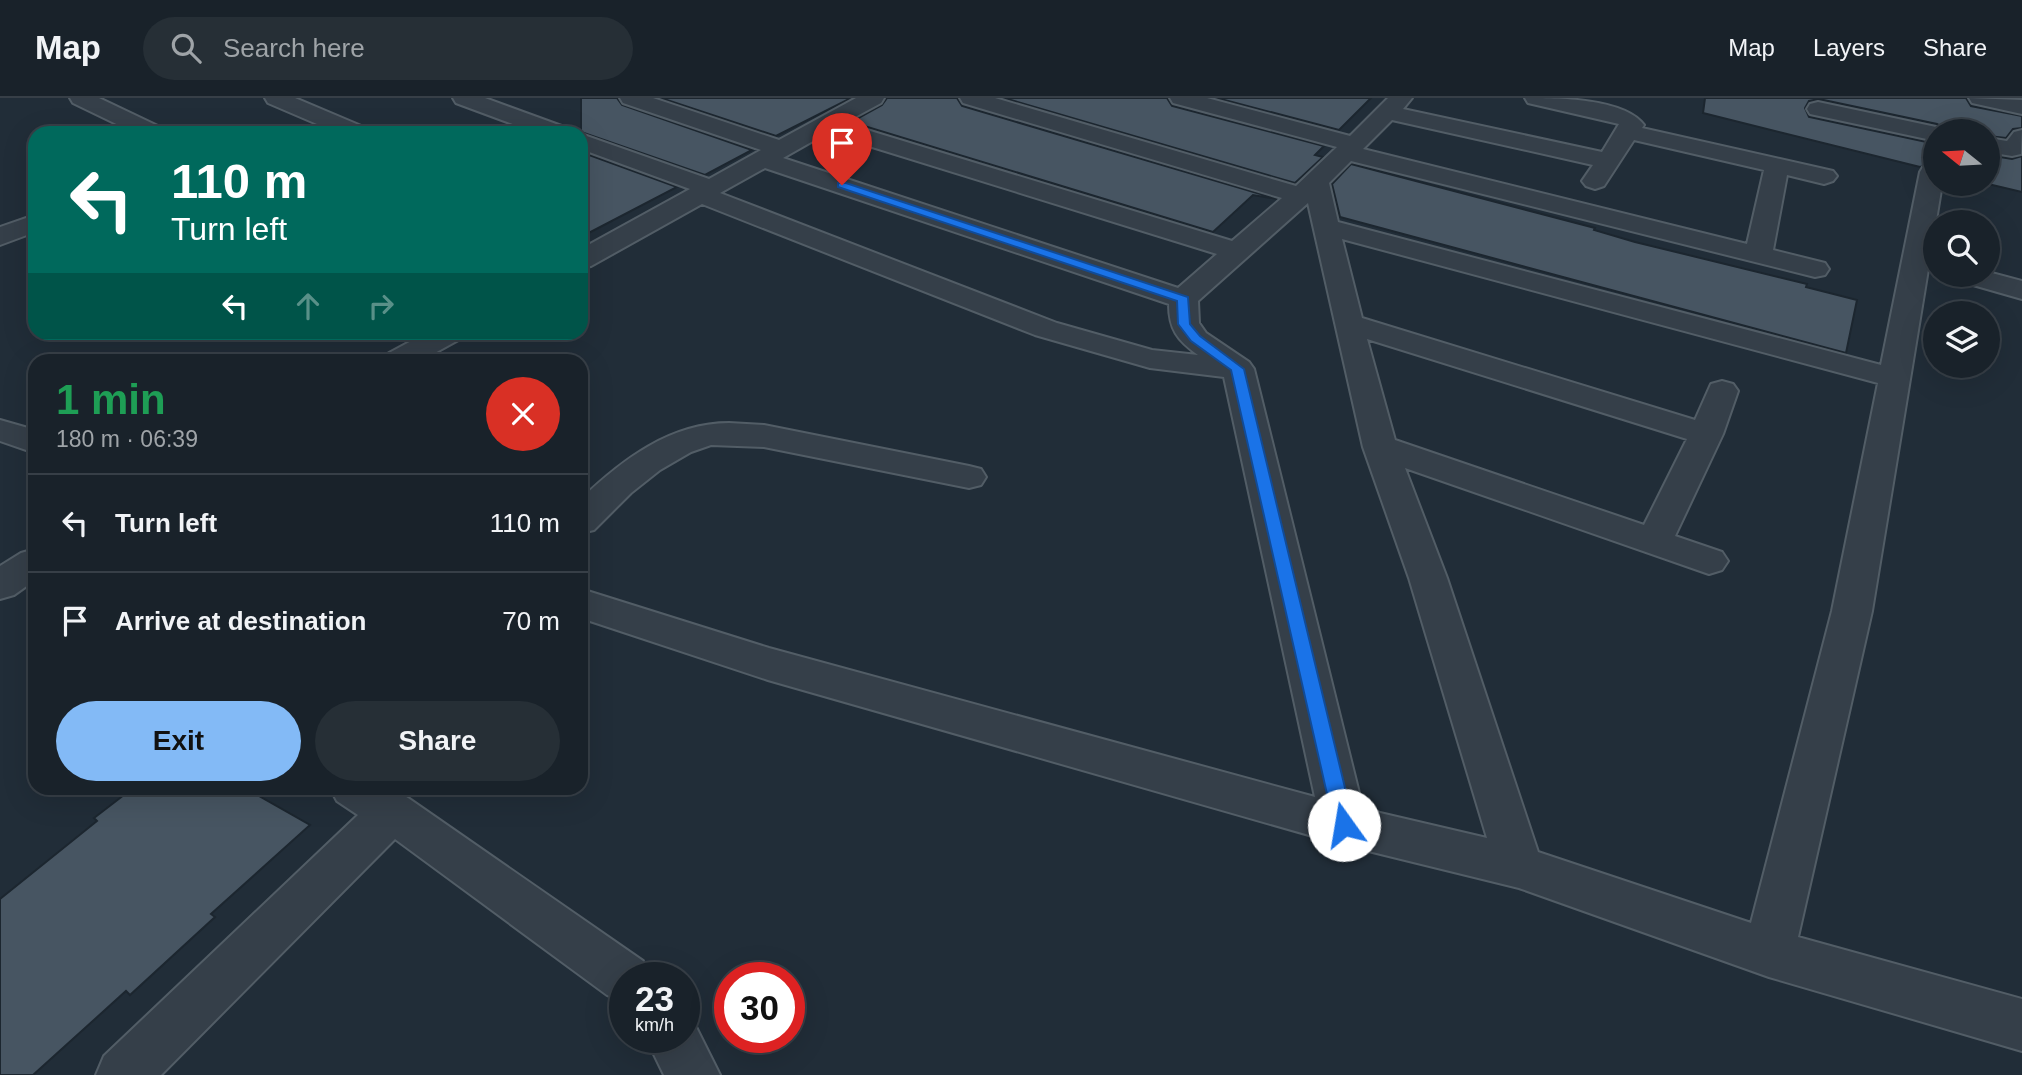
<!DOCTYPE html>
<meta charset="utf-8">
<style>
:root{--surface:#19222a;--page:#262f36;--text:#f1f3f6;--muted:#9fa4a8;--line:#373f47;--accent:#83baf6}
body{margin:0;font-family:Arial,sans-serif;background:var(--page);color:var(--text);height:100vh;display:flex;flex-direction:column;font-size:26px;white-space:nowrap}
*{box-sizing:border-box;margin:0}
p{font-size:23px;color:var(--muted)}
.icon{flex:none;width:38px;height:38px;fill:none;stroke:currentColor;stroke-width:2;stroke-linecap:round;stroke-linejoin:round}
.map{position:relative;flex:1;overflow:hidden}
.sheet{position:absolute;left:28px;top:256px;width:560px;height:441px;display:flex;flex-direction:column;background:var(--surface);border-radius:21px;box-shadow:0 7px 28px #0002,0 0 0 2px var(--line)}
.sheet>*{flex:none}
.banner{position:absolute;left:28px;top:28px;width:560px;height:214px;border-radius:21px;box-shadow:0 7px 28px #0002,0 0 0 2px var(--line);background:#00695c;color:#fff;overflow:hidden}
.needle{width:46px;rotate:288deg}
.buttons{position:absolute;left:1923px;top:21px;display:grid;gap:14px}
.buttons a{display:grid;place-items:center;width:77px;height:77px;border-radius:50%;background:var(--surface);box-shadow:0 7px 28px #0002,0 0 0 2px var(--line);font-size:35px}
.speed{position:absolute;left:609px;top:864px;display:flex;gap:14px;font-size:35px;font-weight:700;text-align:center}
.speed>*{display:grid;place-content:center;width:91px;height:91px;border-radius:50%;background:var(--surface);box-shadow:0 7px 28px #0002,0 0 0 2px var(--line);line-height:1}
.speed small{font-size:18px;font-weight:400}
.speed .limit{border:10px solid #d22;background:#fff;color:#111}
.pin{position:absolute;display:grid;place-items:center;width:60px;height:60px;color:#fff;margin:-72px -30px;border-radius:50% 50% 50% 0;rotate:-45deg;box-shadow:0 0 7px #0007}
.pin .icon{rotate:45deg}
.me{position:absolute;width:77px;margin:-38px;rotate:347deg;stroke-linejoin:round;filter:drop-shadow(0 0 5px #0008)}
.turn{display:flex;align-items:center;gap:24px;height:147px;padding:0 28px;font-size:32px}
.turn .icon{width:91px;height:91px;stroke-width:2.5}
.turn b{display:block;font-size:49px;line-height:60px}
.lanes{display:flex;align-items:center;height:66px;padding:0 28px;background:#0003;justify-content:center;gap:35px;direction:ltr}
.lanes .off{opacity:.35}
.round{display:grid;place-items:center;flex:none;width:74px;height:74px;border-radius:37px;background:var(--page)}
.head{display:flex;align-items:center;justify-content:space-between;height:119px;padding:0 28px}
h1{font-size:42px;font-weight:800;line-height:52px;color:#1e9e55}
.action{display:flex;gap:14px;margin-top:auto;padding:14px 28px}
.action a{flex:1;height:80px;border-radius:42px;background:var(--accent);color:#111;font-size:28px;font-weight:800;line-height:80px;text-align:center}
.action a+a{background:var(--page);color:var(--text)}
ul{padding:0;list-style:none}
li{display:flex;align-items:center;gap:21px;height:98px;padding:0 28px;border-top:2px solid var(--line)}
li div{flex:1}
li b{display:block;font-size:26px}
li em{font-style:normal}
header{display:flex;align-items:center;gap:42px;box-sizing:border-box;height:98px;padding:0 35px;background:var(--surface);border-bottom:2px solid var(--line)}
header strong{font-size:33px}
nav{display:flex;gap:38px;margin-inline-start:auto;font-size:24px}
.search{width:490px;height:63px;background:var(--page);display:flex;align-items:center;gap:18px;box-sizing:border-box;padding:0 24px;border-radius:38px;color:var(--muted);font-size:26px}
.map>svg:first-child{display:block}
.building{fill:#475562;stroke:#1c262f;stroke-width:2}
.lines{fill:none;stroke-linecap:round;stroke-linejoin:round}
.minor-casing{stroke:#525d66;stroke-width:4}
.minor{fill:#353f49;fill-rule:evenodd}
.route{fill:#1a73e8;stroke:#114b97;stroke-width:2}
</style>
<header>
<strong>Map</strong>
<div class="search"><svg class="icon" aria-label="search" viewBox="0 0 24 24"><circle cx="10" cy="10" r="6"/><path d="M15 15l6 6"/></svg>Search here</div>
<nav><a>Map</a><a>Layers</a><a>Share</a></nav>
</header>
<div class="map">
<svg width="2022" height="977" viewBox="0 0 2022 977">
<rect width="100%" height="100%" fill="#212d38"/>
<g class="building">
<path d="M 581,0 L 617,0 L 622,7 L 752,52 L 705,77 L 581,34 Z"/>
<path d="M 661,0 L 851,0 L 776,38 Z"/>
<path d="M 887,0 L 957,0 L 962,8 L 1277,101 L 1253,97 L 1213,134 L 851,24 L 882,7 Z"/>
<path d="M 1004,0 L 1167,0 L 1172,8 L 1324,48 L 1315,57 L 1323,59 L 1295,85 Z"/>
<path d="M 1217,0 L 1371,0 L 1339,32 Z"/>
<path d="M 1705,0 L 1966,0 L 1971,8 L 2022,18 L 2022,30 L 2013,31 L 2006,40 L 1988,38 L 1988,33 L 1949,33 L 1937,26 L 1819,1 L 1809,3 L 1805,10 L 1809,19 L 1936,46 L 1936,64 L 1920,69 L 1703,15 Z"/>
<path d="M 581,54 L 677,89 L 581,139 Z"/>
<path d="M 1988,57 L 2012,61 L 2022,58 L 2022,94 L 1988,86 Z"/>
<path d="M 1351,66 L 1595,130 L 1594,132 L 1635,144 L 1807,186 L 1806,189 L 1857,202 L 1846,255 L 1340,119 L 1332,86 Z"/>
<path d="M 133,690 L 245,690 L 310,727 L 211,816 L 215,819 L 130,897 L 126,893 L 33,977 L 0,977 L 0,801 L 97,723 L 94,720 Z"/>
</g>
<g class="lines">
<g class="minor-casing">
<g id="minor">
<path d="M 70,0 L 99,0 L 162,30 L 166,35 L 135,35 L 73,5 Z"/>
<path d="M 265,0 L 295,0 L 366,30 L 370,35 L 338,35 L 268,5 Z"/>
<path d="M 453,0 L 485,0 L 567,30 L 571,35 L 537,35 L 456,5 Z"/>
<path d="M 620,0 L 653,0 L 779,42 L 856,0 L 884,0 L 881,5 L 844,25 L 1232,143 L 1282,100 L 963,5 L 960,0 L 995,0 L 1296,88 L 1337,49 L 1173,5 L 1170,0 L 1207,0 L 1350,38 L 1388,0 L 1412,0 L 1403,11 L 1602,54 L 1619,26 L 1528,5 L 1525,0 C 1557,0 1624,0 1644,27 L 1642,30 L 1833,73 L 1837,78 L 1833,83 L 1824,86 L 1787,77 L 1773,152 L 1825,165 L 1829,171 L 1825,177 L 1815,179 L 1351,63 L 1329,85 L 1338,124 L 1881,267 L 1920,74 L 1923,69 L 1936,67 L 1936,86 L 1942,86 L 1872,513 L 1798,839 L 2022,901 L 2022,953 L 1769,879 L 1519,790 L 1344,747 L 768,582 L 581,520 L 581,491 L 769,550 L 1315,699 L 1224,279 L 1150,270 L 1035,237 L 702,106 L 591,168 L 581,170 L 581,151 L 690,91 L 581,51 L 581,36 L 709,81 L 761,52 L 623,5 ZM 1392,22 L 1593,67 L 1582,83 L 1586,88 L 1595,91 L 1604,88 L 1634,42 L 1764,72 L 1747,146 L 1363,51 ZM 827,35 L 1217,156 L 1178,190 L 783,60 ZM 765,70 L 1169,206 C 1169,231 1177,242 1198,257 L 1152,252 L 1057,225 L 720,95 ZM 1308,105 L 1363,349 L 1409,480 L 1487,740 L 1363,711 L 1254,271 L 1249,264 L 1206,235 L 1199,225 L 1198,203 ZM 1342,141 L 1878,285 L 1832,513 L 1751,825 L 1538,754 L 1447,480 L 1405,370 L 1709,476 L 1722,472 L 1728,463 L 1722,454 L 1675,438 L 1723,336 L 1738,293 L 1733,286 L 1722,283 L 1711,286 L 1695,322 L 1362,220 ZM 1367,241 L 1687,341 L 1644,427 L 1395,342 Z"/>
<path d="M 1969,0 L 2022,2 L 2022,16 L 1972,5 Z"/>
<path d="M 1818,4 L 1936,29 L 1946,33 L 1936,33 L 1936,43 L 1810,16 L 1807,11 L 1810,6 Z"/>
<path d="M 2022,32 L 2021,56 L 2012,58 L 1988,54 L 1988,40 L 2007,43 L 2014,34 Z"/>
<path d="M 35,117 L 35,134 L 0,147 L 0,129 Z"/>
<path d="M 1988,174 L 2022,183 L 2022,201 L 1959,183 L 1955,177 L 1988,177 Z"/>
<path d="M 428,234 L 466,234 L 462,240 L 422,262 L 384,262 L 389,255 Z"/>
<path d="M 0,322 L 35,332 L 35,355 L 0,343 Z"/>
<path d="M 729,325 L 764,327 L 969,368 L 981,371 L 986,379 L 981,387 L 969,390 L 764,349 L 711,347 L 691,354 L 660,372 L 631,395 L 594,432 L 581,435 L 581,401 C 622,362 670,325 729,325 Z"/>
<path d="M 35,451 L 35,482 L 14,497 L 0,501 L 0,468 L 21,455 Z"/>
<path d="M 330,690 L 390,690 L 408,700 L 643,863 L 651,880 L 625,880 L 625,905 L 607,897 L 395,741 L 161,977 L 96,977 L 104,958 L 358,717 L 337,703 Z"/>
<path d="M 684,918 L 692,921 L 720,977 L 664,977 L 646,940 L 684,940 Z"/>
</g>
</g>
<use href="#minor" class="minor"/>
</g>
<path class="route" d="M 838,85 L 846,85 L 1188,199 L 1190,226 L 1200,238 L 1244,271 L 1354,727 L 1351,733 L 1344,735 L 1337,733 L 1334,727 L 1231,272 L 1191,243 L 1178,226 L 1177,203 L 838,89 Z"/>
</svg>
<div class="buttons">
<a><svg class="needle" viewBox="-14 -14 28 28"><path d="M0-13l5 13h-10z" fill="#e53935"/><path d="M0 13l5-13h-10z" fill="#9fa4a8"/></svg></a>
<a><svg class="icon" aria-label="search" viewBox="0 0 24 24"><circle cx="10" cy="10" r="6"/><path d="M15 15l6 6"/></svg></a>
<a><svg class="icon" aria-label="layers" viewBox="0 0 24 24"><path d="M12 4l9 5-9 5-9-5zM3 14l9 5 9-5"/></svg></a>
</div>
<div class="speed"><div>23<small>km/h</small></div><div class="limit">30</div></div>
<div class="pin" style="left:842px;top:87px;background:#d93025"><svg class="icon" aria-label="arrive" viewBox="0 0 24 24"><path d="M6 21V4h12l-3 4 3 4H6"/></svg></div>
<svg class="me" style="left:1344px;top:727px" viewBox="-20 -20 40 40"><circle r="19" fill="#fff"/><path d="M0-13L10 11 0 6-10 11z" fill="#1a73e8"/></svg>
<div class="banner">
<div class="turn"><svg class="icon" aria-label="left" viewBox="0 0 24 24"><path d="M17 20v-9H6M10 6l-5 5 5 5"/></svg><div><b>110 m</b>Turn left</div></div>
<div class="lanes"><svg class="icon" aria-label="left" viewBox="0 0 24 24"><path d="M17 20v-9H6M10 6l-5 5 5 5"/></svg><svg class="icon off" aria-label="ahead" viewBox="0 0 24 24"><path d="M12 20V5M6 11l6-6 6 6"/></svg><svg class="icon off" aria-label="right" viewBox="0 0 24 24"><path d="M7 20v-9h11M14 6l5 5-5 5"/></svg></div>
</div>
<section class="sheet">
<div class="head"><div><h1>1 min</h1><p>180 m · 06:39</p></div><a class="round" style="background:#d93025;color:#fff"><svg class="icon" aria-label="close" viewBox="0 0 24 24"><path d="M6 6l12 12M18 6L6 18"/></svg></a></div>
<ul>
<li><svg class="icon" aria-label="left" viewBox="0 0 24 24"><path d="M17 20v-9H6M10 6l-5 5 5 5"/></svg><div><b>Turn left</b></div><em>110 m</em></li>
<li><svg class="icon" aria-label="arrive" viewBox="0 0 24 24"><path d="M6 21V4h12l-3 4 3 4H6"/></svg><div><b>Arrive at destination</b></div><em>70 m</em></li>
</ul>
<div class="action"><a>Exit</a><a>Share</a></div>
</section>
</div>
